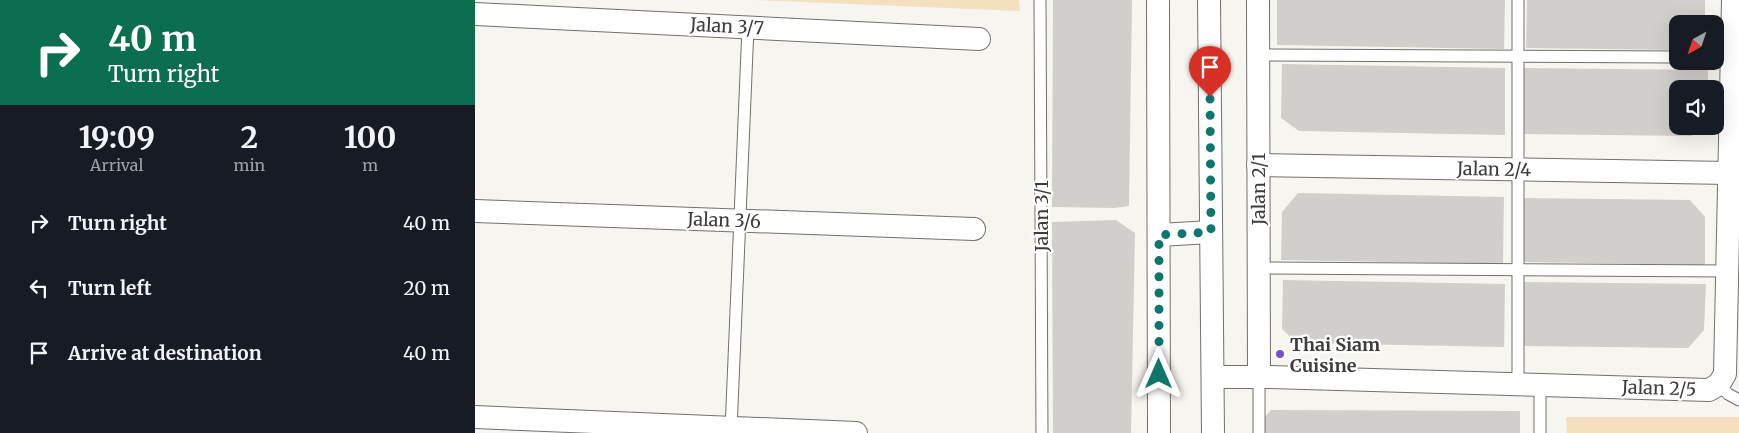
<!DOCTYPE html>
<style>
:root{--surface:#171b24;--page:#242831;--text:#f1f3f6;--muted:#9ea1a6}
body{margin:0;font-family:Merriweather,serif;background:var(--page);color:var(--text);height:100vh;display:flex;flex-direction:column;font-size:19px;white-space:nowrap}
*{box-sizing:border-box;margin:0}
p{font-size:16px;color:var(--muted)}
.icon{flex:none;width:28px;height:28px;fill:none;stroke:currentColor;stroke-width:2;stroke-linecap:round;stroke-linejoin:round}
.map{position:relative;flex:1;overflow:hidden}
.sheet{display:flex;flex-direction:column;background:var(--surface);width:475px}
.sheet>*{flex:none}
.guide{background:#0b6e4f;color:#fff;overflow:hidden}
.needle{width:32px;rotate:220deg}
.buttons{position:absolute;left:1194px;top:15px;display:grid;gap:10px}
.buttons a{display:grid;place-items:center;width:55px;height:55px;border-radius:10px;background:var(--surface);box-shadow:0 5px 20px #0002;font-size:25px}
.pin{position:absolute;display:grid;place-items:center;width:42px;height:42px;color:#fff;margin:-51px -21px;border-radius:50% 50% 50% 0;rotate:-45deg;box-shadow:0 0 5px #0007}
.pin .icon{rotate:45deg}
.me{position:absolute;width:55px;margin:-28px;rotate:0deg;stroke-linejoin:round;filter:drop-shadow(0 0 4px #0008)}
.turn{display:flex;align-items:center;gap:18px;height:105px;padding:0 25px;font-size:22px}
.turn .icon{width:65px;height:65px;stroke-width:2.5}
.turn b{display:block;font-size:35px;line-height:42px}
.eta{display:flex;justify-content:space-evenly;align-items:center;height:85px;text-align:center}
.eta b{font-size:30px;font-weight:700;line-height:35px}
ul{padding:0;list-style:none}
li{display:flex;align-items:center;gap:15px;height:65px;padding:0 25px}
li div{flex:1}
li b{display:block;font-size:19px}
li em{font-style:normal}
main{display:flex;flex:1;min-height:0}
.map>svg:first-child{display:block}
.green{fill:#f3e0be}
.building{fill:#d1cfcb}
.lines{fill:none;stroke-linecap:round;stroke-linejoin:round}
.service-casing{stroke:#73706d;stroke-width:13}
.minor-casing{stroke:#73706d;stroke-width:24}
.service{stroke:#fff;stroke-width:11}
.minor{stroke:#fff;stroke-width:22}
.route{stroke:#0f766e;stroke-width:9;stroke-dasharray:0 16.2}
.poi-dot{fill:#7552cc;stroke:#fff;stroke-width:2}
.labels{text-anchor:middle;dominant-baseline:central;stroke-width:4.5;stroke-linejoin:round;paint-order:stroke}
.street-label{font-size:18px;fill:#3d3c3a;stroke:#fff}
.poi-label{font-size:18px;font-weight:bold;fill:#3d3c3a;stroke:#fff;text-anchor:start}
</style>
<main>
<section class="sheet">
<div class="guide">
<div class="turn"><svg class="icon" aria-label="right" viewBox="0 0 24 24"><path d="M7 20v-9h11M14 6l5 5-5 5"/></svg><div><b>40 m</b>Turn right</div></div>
</div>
<div class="eta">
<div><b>19:09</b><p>Arrival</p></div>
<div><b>2</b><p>min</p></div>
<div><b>100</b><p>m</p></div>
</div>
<ul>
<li><svg class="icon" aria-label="right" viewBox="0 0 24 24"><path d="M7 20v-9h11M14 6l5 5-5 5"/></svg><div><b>Turn right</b></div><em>40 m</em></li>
<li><svg class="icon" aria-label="left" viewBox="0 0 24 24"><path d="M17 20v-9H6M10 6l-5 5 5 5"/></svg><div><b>Turn left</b></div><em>20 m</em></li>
<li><svg class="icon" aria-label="arrive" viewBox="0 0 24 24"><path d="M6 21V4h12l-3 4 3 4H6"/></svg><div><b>Arrive at destination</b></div><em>40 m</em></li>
</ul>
</section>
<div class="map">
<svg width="1264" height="433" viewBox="0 0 1264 433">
<rect width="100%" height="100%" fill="#f7f5f0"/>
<g class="green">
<path d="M 279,0 L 544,0 L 545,11 Z"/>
<path d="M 1091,417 L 1264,417 L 1264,433 L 1092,433 Z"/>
</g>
<g class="building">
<path d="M 578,0 L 657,0 L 654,206 L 639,208 L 577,207 Z"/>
<path d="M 802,0 L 1030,0 L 1029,49 L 802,45 Z"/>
<path d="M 1052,0 L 1230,0 L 1230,24 L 1202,24 L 1202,50 L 1051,48 Z"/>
<path d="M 807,64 L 1030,68 L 1030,135 L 824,131 L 806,118 Z"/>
<path d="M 1049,68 L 1233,70 L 1233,89 L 1202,89 L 1202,126 L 1229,126 L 1216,136 L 1048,134 Z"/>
<path d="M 823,193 L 1029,197 L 1028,264 L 806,260 L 807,212 Z"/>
<path d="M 1048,198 L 1215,200 L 1230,217 L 1230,265 L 1048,262 Z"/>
<path d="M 641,220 L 660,233 L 656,433 L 578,433 L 577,222 Z"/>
<path d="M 808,280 L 1030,284 L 1029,347 L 822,343 L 807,329 Z"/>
<path d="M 1049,282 L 1231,284 L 1229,330 L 1213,348 L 1049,346 Z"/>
<path d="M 796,410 L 1045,411 L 1045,433 L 787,433 L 787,420 Z"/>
</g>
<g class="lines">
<g class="service-casing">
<g id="service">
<path d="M 565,0 L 567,433"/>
<path d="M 1043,0 L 1043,384"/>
<path d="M 783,55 L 1202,57"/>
<path d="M 1240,57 L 1261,58"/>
<path d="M 783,268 L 1252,271"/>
<path d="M 784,378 L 784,433"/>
<path d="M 1244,384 L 1253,394 L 1264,400"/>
<path d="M 256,430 L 273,27"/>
<path d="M 1065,433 L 1065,384"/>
</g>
</g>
<g class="minor-casing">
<g id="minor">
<path d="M 683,0 L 684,433"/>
<path d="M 734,0 L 738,433"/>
<path d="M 783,0 L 784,378"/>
<path d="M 0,14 L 504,39"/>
<path d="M 783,165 L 1254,173"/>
<path d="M 0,211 L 499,229"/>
<path d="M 684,235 L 736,232"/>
<path d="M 738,377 L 795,377 L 1234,390 L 1244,384 L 1250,374 L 1258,0"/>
<path d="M 0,417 L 381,433"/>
</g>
</g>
<use href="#service" class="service"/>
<use href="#minor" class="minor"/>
</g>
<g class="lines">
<path class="route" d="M 684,374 L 684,235 L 736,232 L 735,97"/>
</g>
<circle class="poi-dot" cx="805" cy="354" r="5"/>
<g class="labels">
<g class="street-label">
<text transform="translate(252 26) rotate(3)">Jalan 3/7</text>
<text transform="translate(1019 169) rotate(1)">Jalan 2/4</text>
<text transform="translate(783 189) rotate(-90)">Jalan 2/1</text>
<text transform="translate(566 216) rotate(-90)">Jalan 3/1</text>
<text transform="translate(249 220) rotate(2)">Jalan 3/6</text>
<text transform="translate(1184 388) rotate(2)">Jalan 2/5</text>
</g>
<g class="poi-label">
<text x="815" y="344">Thai Siam<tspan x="815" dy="21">Cuisine</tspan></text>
</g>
</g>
</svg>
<div class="buttons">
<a><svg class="needle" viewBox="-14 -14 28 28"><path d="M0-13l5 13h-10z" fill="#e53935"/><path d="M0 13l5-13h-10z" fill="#9ea1a6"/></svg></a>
<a><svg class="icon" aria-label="sound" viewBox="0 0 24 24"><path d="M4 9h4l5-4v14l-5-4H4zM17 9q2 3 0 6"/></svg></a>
</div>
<div class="pin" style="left:735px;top:97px;background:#d93025"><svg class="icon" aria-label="arrive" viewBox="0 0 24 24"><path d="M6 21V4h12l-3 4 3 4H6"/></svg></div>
<svg class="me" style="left:684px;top:374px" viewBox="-20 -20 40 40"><path d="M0-17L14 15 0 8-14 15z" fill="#0f766e" stroke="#fff" stroke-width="4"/></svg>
</div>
</main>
